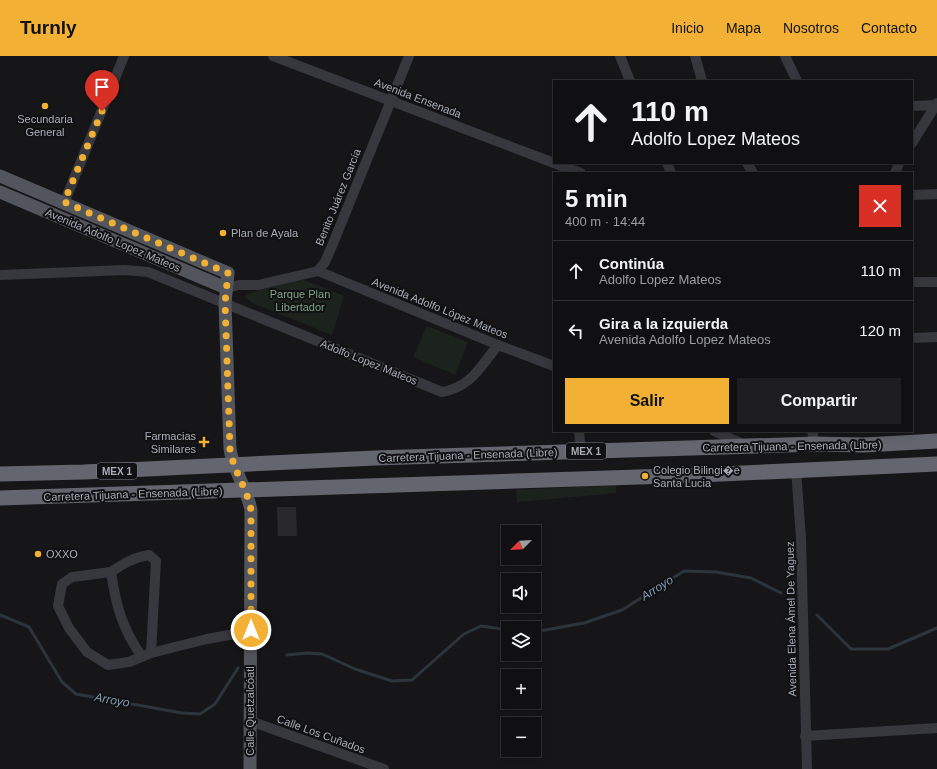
<!DOCTYPE html>
<html lang="es">
<meta charset="utf-8">
<style>
:root{--surface:#101012;--page:#1e1e20;--text:#f1f3f6;--muted:#9c9d9f;--line:#303032;--accent:#f2b134}
body{margin:0;font-family:Arial,sans-serif;background:var(--page);color:var(--text);height:100vh;display:flex;flex-direction:column;font-size:15px;white-space:nowrap}
*{box-sizing:border-box;margin:0}
p{font-size:13px;color:var(--muted)}
.icon{flex:none;width:22px;height:22px;fill:none;stroke:currentColor;stroke-width:2;stroke-linecap:round;stroke-linejoin:round}
.map{position:relative;flex:1;overflow:hidden}
.sheet{position:absolute;left:553px;top:116px;width:360px;height:260px;display:flex;flex-direction:column;background:var(--surface);border-radius:0px;box-shadow:0 2px 10px #0003,0 0 0 1px var(--line)}
.sheet>*{flex:none}
.hud{position:absolute;left:553px;top:24px;width:360px;height:84px;border-radius:0px;box-shadow:0 2px 10px #0003,0 0 0 1px var(--line);background:#101012;color:var(--text);overflow:hidden}
.needle{width:26px;rotate:246deg}
.buttons{position:absolute;left:501px;top:469px;display:grid;gap:8px}
.buttons a{display:grid;place-items:center;width:40px;height:40px;border-radius:0px;background:var(--surface);box-shadow:0 2px 10px #0003,0 0 0 1px var(--line);font-size:20px}
.pin{position:absolute;display:grid;place-items:center;width:34px;height:34px;color:#fff;margin:-41px -17px;border-radius:50% 50% 50% 0;rotate:-45deg;box-shadow:0 0 4px #0007}
.pin .icon{rotate:45deg}
.me{position:absolute;width:44px;margin:-22px;rotate:0deg;stroke-linejoin:round;filter:drop-shadow(0 0 3px #0008)}
.turn{display:flex;align-items:center;gap:14px;height:84px;padding:0 12px;font-size:18px}
.turn .icon{width:52px;height:52px;stroke-width:2.5}
.turn b{display:block;font-size:28px;line-height:34px}
.round{display:grid;place-items:center;flex:none;width:42px;height:42px;border-radius:0px;background:var(--page)}
.summary{display:flex;align-items:center;justify-content:space-between;height:68px;padding:0 12px}
h1{font-size:24px;font-weight:700;line-height:30px}
.button{display:flex;gap:8px;margin-top:auto;padding:8px 12px}
.button a{flex:1;height:46px;border-radius:0px;background:var(--accent);color:#111;font-size:16px;font-weight:700;line-height:46px;text-align:center}
.button a+a{background:var(--page);color:var(--text)}
ul{padding:0;list-style:none}
li{display:flex;align-items:center;gap:12px;height:60px;padding:0 12px;border-top:1px solid var(--line)}
li div{flex:1}
li b{display:block;font-size:15px}
li em{font-style:normal}
header{display:flex;align-items:center;gap:24px;box-sizing:border-box;height:56px;padding:0 20px;background:var(--accent);color:#111}
header strong{font-size:19px}
nav{display:flex;gap:22px;margin-inline-start:auto;font-size:14px}
.map>svg:first-child{display:block}
.green{fill:#1c231d}
.lines{fill:none;stroke-linecap:round;stroke-linejoin:round}
.stream{stroke:#2c353c;stroke-width:3}
.building{fill:#29292c}
.minor{stroke:#37383d;stroke-width:10}
.major{stroke:#53555c;stroke-width:13}
.highway{stroke:#63666e;stroke-width:15}
.route{stroke:#f2b134;stroke-width:7;stroke-dasharray:0 12.6}
.poi-dot{fill:#f2b134;stroke:#111113;stroke-width:1.5}
.labels{text-anchor:middle;dominant-baseline:central;stroke-width:4;stroke-linejoin:round;paint-order:stroke}
.shield{fill:#111113;stroke:#7b7e86;stroke-width:1}
.shield-label{font-size:10px;font-weight:bold;fill:#a8adb8}
.street-label{font-size:11px;fill:#a8adb8;stroke:#111113}
.poi-label{font-size:11px;fill:#a8adb8;stroke:#111113;text-anchor:start}
.park-label{font-size:11px;fill:#7fa381;stroke:#111113}
.water-label{font-size:12px;font-style:italic;fill:#7f9bb3;stroke:#111113}
</style>
<header>
<strong>Turnly</strong>
<nav><a>Inicio</a><a>Mapa</a><a>Nosotros</a><a>Contacto</a></nav>
</header>
<div class="map">
<svg width="937" height="713" viewBox="0 0 937 713">
<rect width="100%" height="100%" fill="#161618"/>
<g class="green">
<path d="M 294,220 L 344,240 L 332,279 L 252,247 L 244,240 Z"/>
<path d="M 427,270 L 468,286 L 455,319 L 413,301 Z"/>
<path d="M 616,429 L 616,437 L 517,446 L 516,434 Z"/>
</g>
<g class="lines">
<g class="stream">
<path d="M 0,559 L 29,571 L 62,626 L 76,638 L 182,657 L 200,658 L 215,648 L 238,612"/>
<path d="M 817,559 L 851,593 L 888,593 L 937,572"/>
<path d="M 534,576 L 584,567 L 622,554 L 684,515 L 716,516 L 751,522 L 781,537"/>
<path d="M 287,599 L 307,597 L 322,598 L 355,613 L 392,625 L 412,624 L 464,578 L 481,570 L 508,574"/>
</g>
</g>
<path class="building" d="M 277,451 L 296,451 L 297,480 L 278,480 Z"/>
<g class="lines">
<g class="minor">
<path d="M 273,0 L 554,107"/>
<path d="M 620,0 L 630,25"/>
<path d="M 695,0 L 702,25"/>
<path d="M 785,0 L 797,25"/>
<path d="M 912,50 L 937,49"/>
<path d="M 912,87 L 937,47"/>
<path d="M 554,107 L 581,117"/>
<path d="M 667,107 L 671,117"/>
<path d="M 747,107 L 753,117"/>
<path d="M 895,117 L 899,107"/>
<path d="M 912,139 L 937,138"/>
<path d="M 64,147 L 124,0"/>
<path d="M 318,215 L 498,289 L 554,310"/>
<path d="M 0,219 L 125,214 L 148,216 L 442,336 C 471,331 480,311 498,289"/>
<path d="M 912,226 L 937,226"/>
<path d="M 226,232 L 239,229 L 258,229 L 318,215 L 325,206 L 332,190 L 409,0"/>
<path d="M 912,282 L 937,281"/>
<path d="M 579,375 L 581,395"/>
<path d="M 714,375 L 743,388"/>
<path d="M 812,375 L 815,388"/>
<path d="M 796,413 L 801,483 L 807,713"/>
<path d="M 111,516 C 123,508 134,501 149,499 L 156,505 L 151,597"/>
<path d="M 142,601 C 122,572 116,550 111,516 L 72,521 L 62,528 L 58,550 L 69,572 L 87,596 L 108,609 L 129,606 L 151,597 L 207,583 L 251,575"/>
<path d="M 250,665 L 384,713"/>
<path d="M 805,680 L 937,672"/>
</g>
<g class="major">
<path d="M 0,120 L 228,217 L 225,247 L 230,393 C 233,414 247,432 251,454 L 250,713"/>
<path d="M 0,136 L 226,232"/>
</g>
<g class="highway">
<path d="M 0,418 L 84,416 L 375,402 L 815,388 L 864,389 L 937,385"/>
<path d="M 0,442 L 700,419 L 937,408"/>
</g>
</g>
<g class="lines">
<path class="route" d="M 102,55 L 64,146 L 228,217 L 225,247 L 230,393 C 233,414 247,432 251,454 L 251,574"/>
</g>
<g class="poi-dot">
<circle cx="45" cy="50" r="4"/>
<circle cx="223" cy="177" r="4"/>
<path d="M202 380h4v4h4v4h-4v4h-4v-4h-4v-4h4z"/>
<circle cx="645" cy="420" r="4"/>
<circle cx="38" cy="498" r="4"/>
</g>
<g class="labels">
<g class="shield">
<rect x="566" y="387" width="40" height="16" rx="3"/>
<rect x="97" y="407" width="40" height="16" rx="3"/>
</g>
<g class="shield-label">
<text x="586" y="395">MEX 1</text>
<text x="117" y="415">MEX 1</text>
</g>
<g class="street-label">
<text transform="translate(418 42) rotate(21)">Avenida Ensenada</text>
<text transform="translate(338 141) rotate(-68)">Benito Juárez García</text>
<text transform="translate(113 184) rotate(23)">Avenida Adolfo Lopez Mateos</text>
<text transform="translate(440 252) rotate(22)">Avenida Adolfo López Mateos</text>
<text transform="translate(369 306) rotate(22)">Adolfo Lopez Mateos</text>
<text transform="translate(792 390) rotate(-1)">Carretera Tijuana - Ensenada (Libre)</text>
<text transform="translate(468 399) rotate(-2)">Carretera Tijuana - Ensenada (Libre)</text>
<text transform="translate(133 438) rotate(-2)">Carretera Tijuana - Ensenada (Libre)</text>
<text transform="translate(791 563) rotate(-91)">Avenida Elena Ámel De Yaguez</text>
<text transform="translate(250 655) rotate(-90)">Calle Quetzalcóatl</text>
<text transform="translate(321 678) rotate(20)">Calle Los Cuñados</text>
</g>
<g class="poi-label">
<text x="45" y="63" text-anchor="middle">Secundaria<tspan x="45" dy="13">General</tspan></text>
<text x="231" y="177">Plan de Ayala</text>
<text x="196" y="380" text-anchor="end">Farmacias<tspan x="196" dy="13">Similares</tspan></text>
<text x="653" y="414">Colegio Bilingi�e<tspan x="653" dy="13">Santa Lucia</tspan></text>
<text x="46" y="498">OXXO</text>
</g>
<g class="park-label">
<text x="300" y="238">Parque Plan<tspan x="300" dy="13">Libertador</tspan></text>
</g>
<g class="water-label">
<text transform="translate(657 532) rotate(-32)">Arroyo</text>
<text transform="translate(112 644) rotate(10)">Arroyo</text>
</g>
</g>
</svg>
<div class="buttons">
<a><svg class="needle" viewBox="-14 -14 28 28"><path d="M0-13l5 13h-10z" fill="#e53935"/><path d="M0 13l5-13h-10z" fill="#9c9d9f"/></svg></a>
<a><svg class="icon" aria-label="sound" viewBox="0 0 24 24"><path d="M4 9h4l5-4v14l-5-4H4zM17 9q2 3 0 6"/></svg></a>
<a><svg class="icon" aria-label="layers" viewBox="0 0 24 24"><path d="M12 4l9 5-9 5-9-5zM3 14l9 5 9-5"/></svg></a>
<a>+</a>
<a>−</a>
</div>
<div class="pin" style="left:102px;top:55px;background:#d93025"><svg class="icon" aria-label="arrive" viewBox="0 0 24 24"><path d="M6 21V4h12l-3 4 3 4H6"/></svg></div>
<svg class="me" style="left:251px;top:574px" viewBox="-20 -20 40 40"><circle r="17" fill="#f2b134" stroke="#fff" stroke-width="3"/><path d="M0-11L8 9 0 5-8 9z" fill="#fff"/></svg>
<div class="hud">
<div class="turn"><svg class="icon" aria-label="ahead" viewBox="0 0 24 24"><path d="M12 20V5M6 11l6-6 6 6"/></svg><div><b>110 m</b>Adolfo Lopez Mateos</div></div>
</div>
<section class="sheet">
<div class="summary"><div><h1>5 min</h1><p>400 m · 14:44</p></div><a class="round" style="background:#d93025;color:#fff"><svg class="icon" aria-label="close" viewBox="0 0 24 24"><path d="M6 6l12 12M18 6L6 18"/></svg></a></div>
<ul>
<li><svg class="icon" aria-label="ahead" viewBox="0 0 24 24"><path d="M12 20V5M6 11l6-6 6 6"/></svg><div><b>Continúa</b><p>Adolfo Lopez Mateos</p></div><em>110 m</em></li>
<li><svg class="icon" aria-label="left" viewBox="0 0 24 24"><path d="M17 20v-9H6M10 6l-5 5 5 5"/></svg><div><b>Gira a la izquierda</b><p>Avenida Adolfo Lopez Mateos</p></div><em>120 m</em></li>
</ul>
<div class="button"><a>Salir</a><a>Compartir</a></div>
</section>
</div>
